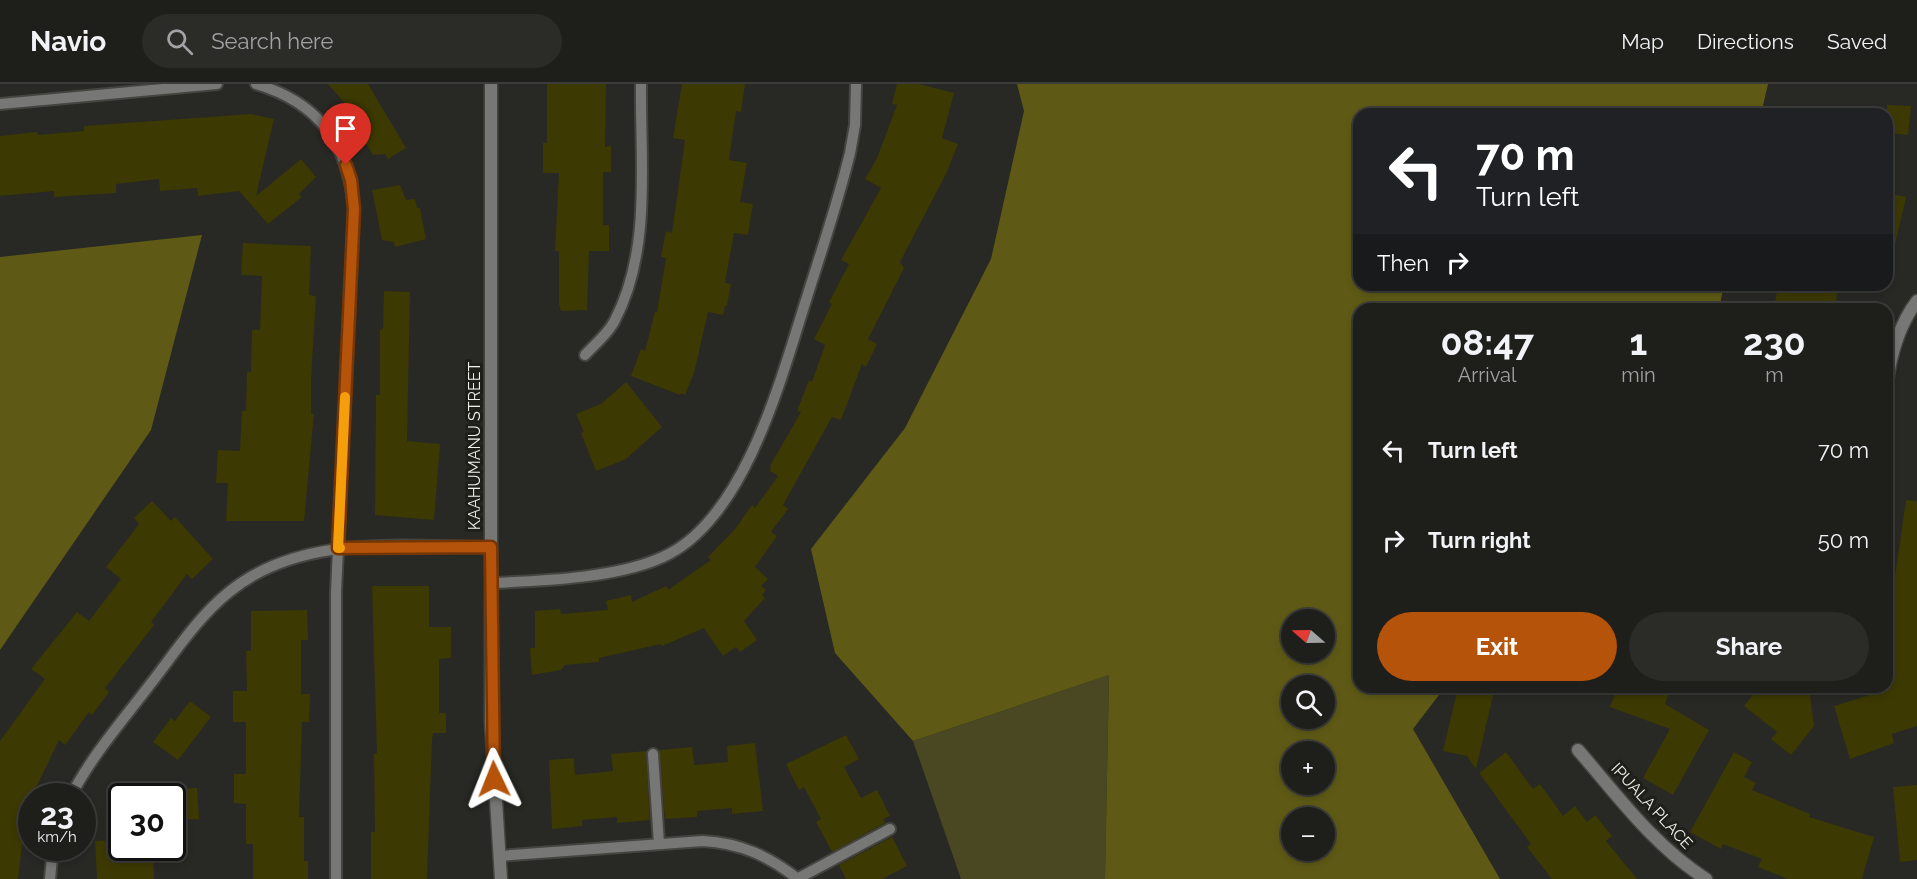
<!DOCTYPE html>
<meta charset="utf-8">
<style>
:root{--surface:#1e1e1b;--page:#2b2b28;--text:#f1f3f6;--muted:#a1a2a3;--line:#3c3c3a;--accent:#b45309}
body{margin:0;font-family:Raleway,sans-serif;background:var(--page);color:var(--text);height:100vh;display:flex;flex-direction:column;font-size:22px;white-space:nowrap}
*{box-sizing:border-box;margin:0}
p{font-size:20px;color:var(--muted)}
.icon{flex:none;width:33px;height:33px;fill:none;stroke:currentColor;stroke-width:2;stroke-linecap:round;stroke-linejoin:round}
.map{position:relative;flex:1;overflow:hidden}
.side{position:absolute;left:1353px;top:219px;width:540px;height:390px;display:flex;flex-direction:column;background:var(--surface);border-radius:18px;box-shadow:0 3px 9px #0003,0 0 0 2px var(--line)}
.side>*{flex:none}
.hud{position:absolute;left:1353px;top:24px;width:540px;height:183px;border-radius:18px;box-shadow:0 3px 9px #0003,0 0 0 2px var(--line);background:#202124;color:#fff;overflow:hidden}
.needle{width:39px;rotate:290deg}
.tools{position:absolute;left:1281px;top:525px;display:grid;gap:12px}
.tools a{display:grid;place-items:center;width:54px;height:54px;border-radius:50%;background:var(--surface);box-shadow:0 3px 9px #0003,0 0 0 2px var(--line);font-size:30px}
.speed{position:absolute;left:18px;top:699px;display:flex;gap:12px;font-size:30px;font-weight:700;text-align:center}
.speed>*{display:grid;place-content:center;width:78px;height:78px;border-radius:50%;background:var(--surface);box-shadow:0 3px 9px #0003,0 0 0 2px var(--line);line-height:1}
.speed small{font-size:15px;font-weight:400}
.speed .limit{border:3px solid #111;border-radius:9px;background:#fff;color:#111}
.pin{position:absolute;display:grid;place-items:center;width:51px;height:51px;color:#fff;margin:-62px -26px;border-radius:50% 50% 50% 0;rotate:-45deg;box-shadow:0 0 6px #0007}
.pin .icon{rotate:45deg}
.me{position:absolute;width:66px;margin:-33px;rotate:358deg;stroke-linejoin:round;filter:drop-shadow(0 0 4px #0008)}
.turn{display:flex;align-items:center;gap:21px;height:126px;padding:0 24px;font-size:27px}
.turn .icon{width:78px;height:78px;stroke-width:2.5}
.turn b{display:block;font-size:42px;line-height:51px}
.then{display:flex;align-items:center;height:57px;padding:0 24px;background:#0003;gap:12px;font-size:22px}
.eta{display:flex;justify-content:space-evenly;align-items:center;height:102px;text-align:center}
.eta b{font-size:36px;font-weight:700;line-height:42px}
.cta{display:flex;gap:12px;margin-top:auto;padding:12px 24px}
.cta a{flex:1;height:69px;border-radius:36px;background:var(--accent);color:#fff;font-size:24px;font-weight:700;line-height:69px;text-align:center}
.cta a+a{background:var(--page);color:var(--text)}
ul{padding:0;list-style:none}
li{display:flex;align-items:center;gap:18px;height:90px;padding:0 24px}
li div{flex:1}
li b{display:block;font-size:22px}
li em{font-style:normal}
header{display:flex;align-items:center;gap:36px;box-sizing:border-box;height:84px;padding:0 30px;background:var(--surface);border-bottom:2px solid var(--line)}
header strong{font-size:28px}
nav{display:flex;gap:33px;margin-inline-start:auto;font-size:21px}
.search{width:420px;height:54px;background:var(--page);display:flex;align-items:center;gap:15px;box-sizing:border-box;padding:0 21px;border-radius:33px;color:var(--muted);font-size:22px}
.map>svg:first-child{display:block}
.green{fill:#4a4723}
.forest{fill:#5e5a15;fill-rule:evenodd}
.building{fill:#3c3903}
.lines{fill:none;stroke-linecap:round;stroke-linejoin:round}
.service-casing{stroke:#444440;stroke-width:14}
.minor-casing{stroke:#444440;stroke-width:15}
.service{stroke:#777775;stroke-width:10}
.minor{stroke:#777775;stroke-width:12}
.route-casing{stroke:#753606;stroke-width:15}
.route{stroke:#b45309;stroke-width:10}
.slow{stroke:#f59e0b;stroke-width:10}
.labels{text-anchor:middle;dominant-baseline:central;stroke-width:6;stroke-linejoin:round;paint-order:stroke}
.street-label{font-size:16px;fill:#f0f0ed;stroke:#1f1f1a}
</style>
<header>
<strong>Navio</strong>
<div class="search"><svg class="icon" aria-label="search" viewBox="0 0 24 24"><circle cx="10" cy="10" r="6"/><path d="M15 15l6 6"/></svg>Search here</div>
<nav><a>Map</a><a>Directions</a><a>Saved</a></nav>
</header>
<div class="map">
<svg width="1917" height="795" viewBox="0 0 1917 795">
<rect width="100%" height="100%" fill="#282824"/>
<path class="green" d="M 1109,591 L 1105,795 L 961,795 L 913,657 Z"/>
<g class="forest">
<path d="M 1017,0 L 1768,0 L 1761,30 L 1359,30 L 1359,201 L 1724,201 L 1719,225 L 1359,225 L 1359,603 L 1445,603 L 1413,645 L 1500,795 L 1105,795 L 1109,591 L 913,657 L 835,569 L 811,465 L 905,344 L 991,175 L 1024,27 ZM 1292,536 L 1324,536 L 1324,568 L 1292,568 ZM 1292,602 L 1324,602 L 1324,634 L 1292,634 ZM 1292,668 L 1324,668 L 1324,700 L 1292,700 ZM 1292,734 L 1324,734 L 1324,766 L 1292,766 Z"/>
<path d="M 202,151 L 151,346 L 0,566 L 0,173 Z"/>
</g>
<g class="building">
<path d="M 328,0 L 368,0 L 406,64 L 388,75 L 385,70 L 373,71 L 362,53 L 366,51 L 354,30 Z"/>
<path d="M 547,0 L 606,0 L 605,63 L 611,62 L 611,88 L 603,88 L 603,141 L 609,141 L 609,167 L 589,167 L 587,226 L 561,227 L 559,220 L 559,167 L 555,167 L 559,89 L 543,89 L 543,59 L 547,59 Z"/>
<path d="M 682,0 L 745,0 L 741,28 L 736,27 L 729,76 L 747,79 L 740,118 L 753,120 L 748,151 L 734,149 L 725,199 L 731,200 L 727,222 L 725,221 L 723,231 L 708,228 L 694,289 L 685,311 L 681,309 L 680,311 L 631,292 L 641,265 L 645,267 L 655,228 L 657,228 L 666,174 L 661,173 L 666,147 L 672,149 L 685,56 L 673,54 Z"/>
<path d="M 897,0 L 919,0 L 954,9 L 942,54 L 958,60 L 946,90 L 900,178 L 904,184 L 868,255 L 877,260 L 866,283 L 862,280 L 841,336 L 832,333 L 783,421 L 788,425 L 771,448 L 777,452 L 755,483 L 768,495 L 761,502 L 766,506 L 762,511 L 765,514 L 744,537 L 757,556 L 740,568 L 736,563 L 723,572 L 704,544 L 662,562 L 661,560 L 599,574 L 599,578 L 565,581 L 561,586 L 532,591 L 530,564 L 535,564 L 535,527 L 560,525 L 561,530 L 608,526 L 606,517 L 631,511 L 632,518 L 666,502 L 668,506 L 711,476 L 708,473 L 735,445 L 752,421 L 755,424 L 778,392 L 770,387 L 771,380 L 801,328 L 797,327 L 809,296 L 812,298 L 825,261 L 814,255 L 832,220 L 829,218 L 849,180 L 841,176 L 881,104 L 865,95 L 877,74 L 897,21 L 892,20 Z"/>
<path d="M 1887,21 L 1911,22 L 1908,51 L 1887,49 Z"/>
<path d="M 251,30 L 274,35 L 256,112 L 301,75 L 316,93 L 299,110 L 302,113 L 268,140 L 239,107 L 198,112 L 197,104 L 160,107 L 159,95 L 116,100 L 116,109 L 54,113 L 54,107 L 0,112 L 0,52 L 37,48 L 38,51 L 84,47 L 84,42 Z"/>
<path d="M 400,101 L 406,116 L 415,115 L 417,124 L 420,124 L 426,155 L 395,163 L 394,158 L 382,156 L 372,106 Z"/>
<path d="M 1887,109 L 1906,113 L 1894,165 L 1887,164 Z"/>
<path d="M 243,159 L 311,162 L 309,211 L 316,212 L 311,295 L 311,330 L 314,330 L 304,437 L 226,437 L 228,399 L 216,399 L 218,366 L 240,367 L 242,327 L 246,327 L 247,288 L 251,288 L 252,246 L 260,246 L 262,192 L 241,191 Z"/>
<path d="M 1778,201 L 1838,201 L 1835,225 L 1774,225 Z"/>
<path d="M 384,207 L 410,208 L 407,357 L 440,360 L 434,436 L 375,431 L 376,311 L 380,311 L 380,246 L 383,244 Z"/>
<path d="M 626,298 L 662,343 L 626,375 L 596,387 L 581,349 L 584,348 L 576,330 L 601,320 Z"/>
<path d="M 1906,416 L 1917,417 L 1917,642 L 1892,650 L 1894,659 L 1850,675 L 1834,622 L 1889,605 L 1895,570 L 1887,569 L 1894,521 L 1891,520 Z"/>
<path d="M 152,417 L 171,437 L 175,433 L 213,475 L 192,495 L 187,490 L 151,538 L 154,541 L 105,604 L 109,608 L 92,631 L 89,628 L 65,661 L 59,656 L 32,712 L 32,737 L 25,735 L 18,795 L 0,795 L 0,657 L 45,595 L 31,585 L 77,528 L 89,537 L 121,495 L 106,483 L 139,440 L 134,434 Z"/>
<path d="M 372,502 L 429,502 L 429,543 L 451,543 L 451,574 L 439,575 L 439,629 L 446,629 L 446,649 L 433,649 L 432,656 L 427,795 L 371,795 L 371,748 L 375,748 L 374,670 L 377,669 Z"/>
<path d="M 307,526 L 308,556 L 301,556 L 301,610 L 310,610 L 309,638 L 302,638 L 299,733 L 304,733 L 304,777 L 308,777 L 308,795 L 253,795 L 253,760 L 246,760 L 246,720 L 234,719 L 234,690 L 246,690 L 246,638 L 233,638 L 233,607 L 247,607 L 246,567 L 251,567 L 251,527 Z"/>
<path d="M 1467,603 L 1495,603 L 1476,685 L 1467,672 L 1443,667 L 1457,608 L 1465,610 Z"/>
<path d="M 1618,603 L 1671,603 L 1665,620 L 1709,646 L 1673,711 L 1643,694 L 1670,645 L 1610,623 Z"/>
<path d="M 1759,603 L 1809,603 L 1814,642 L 1791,671 L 1771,655 L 1777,648 L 1744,622 Z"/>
<path d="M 190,617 L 211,633 L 178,676 L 153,658 L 171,634 L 175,637 Z"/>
<path d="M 846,651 L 859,675 L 844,683 L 861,714 L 877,706 L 890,732 L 883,735 L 885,739 L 832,768 L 816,738 L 821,735 L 804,703 L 799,706 L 786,680 Z"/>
<path d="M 755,659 L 763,727 L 732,730 L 732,724 L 697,727 L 697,733 L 665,735 L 659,666 L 692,663 L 694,681 L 728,678 L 727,662 Z"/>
<path d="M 646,667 L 650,736 L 617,739 L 617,733 L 582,736 L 582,742 L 552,745 L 549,676 L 574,674 L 575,691 L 613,687 L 611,670 Z"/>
<path d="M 1506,668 L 1533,705 L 1540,700 L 1563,732 L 1575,722 L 1587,738 L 1595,731 L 1612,752 L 1606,757 L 1637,795 L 1552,795 L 1527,763 L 1531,760 L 1479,689 Z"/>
<path d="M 1734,668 L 1752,678 L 1744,693 L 1756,699 L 1752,706 L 1810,730 L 1809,733 L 1874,753 L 1862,795 L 1788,795 L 1758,783 L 1762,775 L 1723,760 L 1721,765 L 1690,748 Z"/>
<path d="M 1917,701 L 1917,776 L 1900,778 L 1893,703 Z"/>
<path d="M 197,704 L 199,735 L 172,736 L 172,705 Z"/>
<path d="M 892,753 L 907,782 L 882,795 L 846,795 L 839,781 Z"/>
<path d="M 122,756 L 122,764 L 153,764 L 154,795 L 97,795 L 95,757 Z"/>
</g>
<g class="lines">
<g class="service-casing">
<g id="service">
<path d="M 256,0 C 320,19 348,60 354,125 L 336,508 L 336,795"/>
<path d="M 0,20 L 217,0"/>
<path d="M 585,271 C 595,260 609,249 615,236 C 652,165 640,77 641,0"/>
<path d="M 491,499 C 542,497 624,494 669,470 C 747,429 782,291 807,213 C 822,165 838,118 850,69 L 855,41 L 856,0"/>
<path d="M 653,670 L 659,760"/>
<path d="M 71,712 C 92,671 124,635 152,598 C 176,567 198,533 229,508 C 301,449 404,463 491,463"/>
<path d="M 499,772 L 703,757 C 740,759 769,772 798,795"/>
<path d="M 50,795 L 53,764"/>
<path d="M 797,795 L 890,745"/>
</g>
</g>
<g class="minor-casing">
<g id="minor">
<path d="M 491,0 L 491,638 L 501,795"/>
<path d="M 1887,298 C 1891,269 1899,241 1917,217"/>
<path d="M 1578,666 C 1618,712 1654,762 1706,795"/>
</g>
</g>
<use href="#service" class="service"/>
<use href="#minor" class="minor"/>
</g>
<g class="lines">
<g class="route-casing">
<path id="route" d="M 346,81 L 351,96 L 354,125 L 338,464 L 491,463 L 494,695"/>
</g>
<use href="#route" class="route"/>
<path class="slow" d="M 340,464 L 338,464 L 345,313"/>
</g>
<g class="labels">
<g class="street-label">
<text transform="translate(474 362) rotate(-90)">KAAHUMANU STREET</text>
<text transform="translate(1652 722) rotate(47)">IPUALA PLACE</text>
</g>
</g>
</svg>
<div class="tools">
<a><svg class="needle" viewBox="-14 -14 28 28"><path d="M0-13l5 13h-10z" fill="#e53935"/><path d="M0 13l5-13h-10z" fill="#a1a2a3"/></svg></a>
<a><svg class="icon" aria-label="search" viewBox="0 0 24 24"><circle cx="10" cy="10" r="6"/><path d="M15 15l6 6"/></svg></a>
<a>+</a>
<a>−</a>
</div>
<div class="speed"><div>23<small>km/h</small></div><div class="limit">30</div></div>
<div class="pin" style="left:346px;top:81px;background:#d93025"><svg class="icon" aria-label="arrive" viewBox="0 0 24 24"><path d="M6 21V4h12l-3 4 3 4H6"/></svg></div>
<svg class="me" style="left:494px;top:695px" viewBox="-20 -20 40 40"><path d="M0-17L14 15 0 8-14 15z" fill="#b45309" stroke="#fff" stroke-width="4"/></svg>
<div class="hud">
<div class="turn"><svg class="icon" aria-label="left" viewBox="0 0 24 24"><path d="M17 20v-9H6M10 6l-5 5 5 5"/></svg><div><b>70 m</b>Turn left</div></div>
<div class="then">Then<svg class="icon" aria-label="right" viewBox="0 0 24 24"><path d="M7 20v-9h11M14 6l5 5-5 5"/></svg></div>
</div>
<section class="side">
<div class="eta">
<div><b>08:47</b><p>Arrival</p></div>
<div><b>1</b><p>min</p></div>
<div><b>230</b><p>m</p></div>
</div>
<ul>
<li><svg class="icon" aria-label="left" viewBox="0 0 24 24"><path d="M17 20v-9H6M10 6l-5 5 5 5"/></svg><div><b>Turn left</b></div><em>70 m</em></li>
<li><svg class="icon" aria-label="right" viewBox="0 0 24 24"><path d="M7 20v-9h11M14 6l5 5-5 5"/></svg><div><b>Turn right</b></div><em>50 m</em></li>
</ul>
<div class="cta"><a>Exit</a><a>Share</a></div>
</section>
</div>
